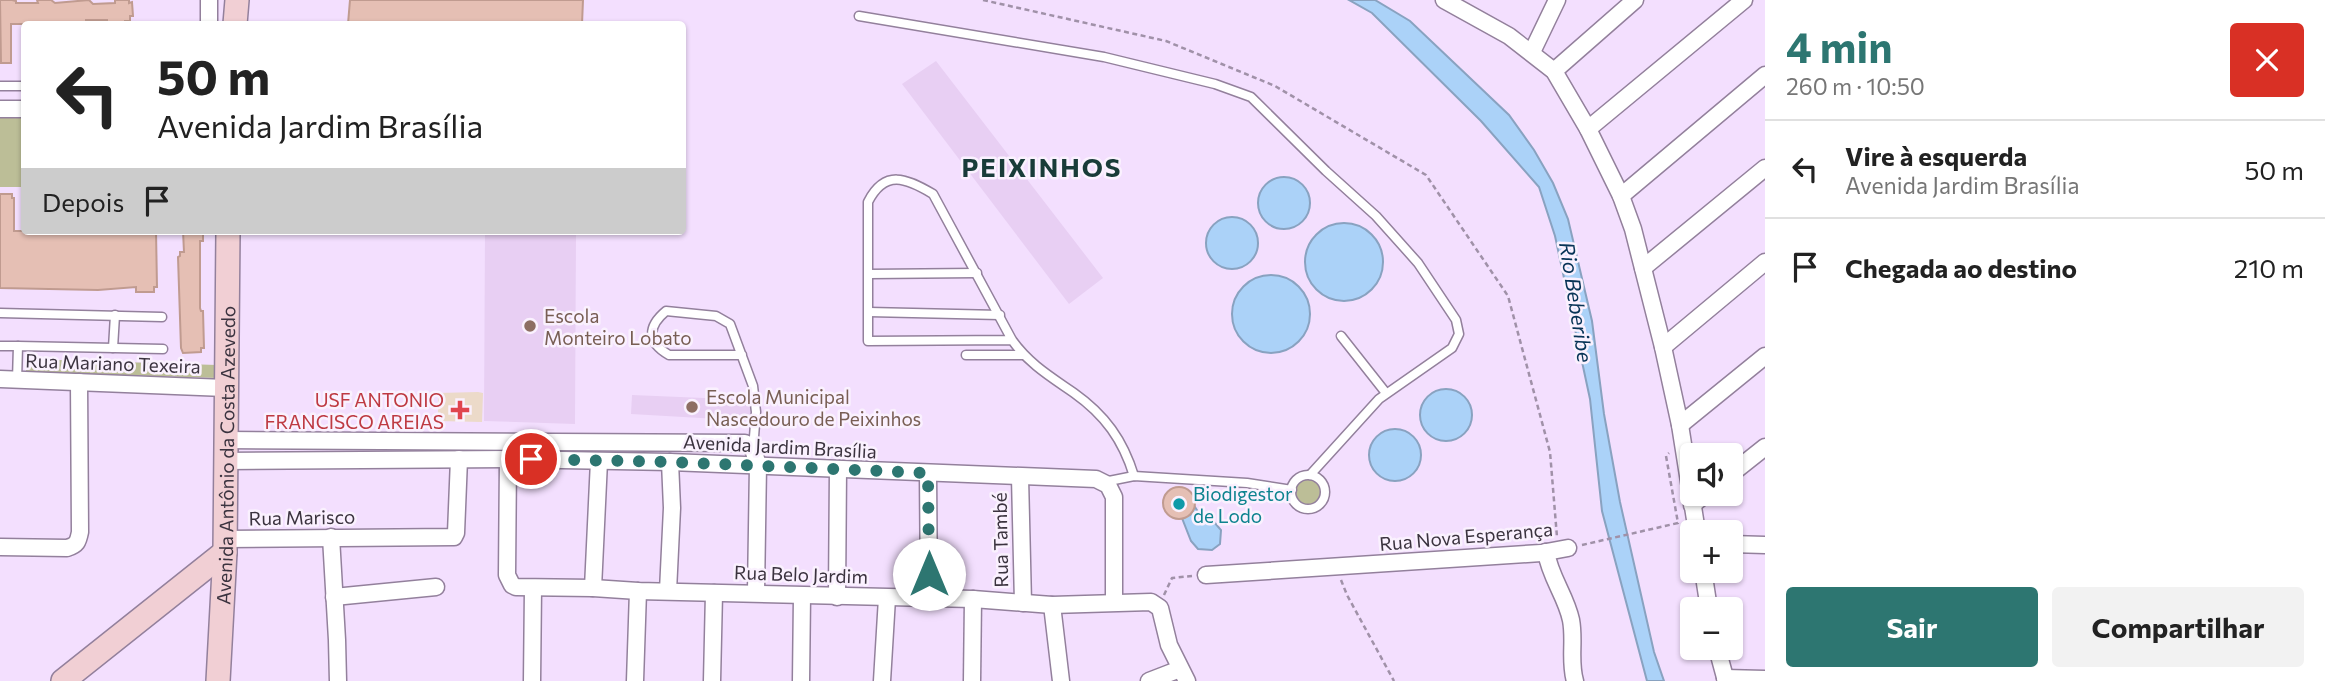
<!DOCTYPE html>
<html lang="pt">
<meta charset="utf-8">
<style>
:root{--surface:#fff;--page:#f2f2f2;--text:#222;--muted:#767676;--line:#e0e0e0;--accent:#2d7671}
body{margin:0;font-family:Commissioner,sans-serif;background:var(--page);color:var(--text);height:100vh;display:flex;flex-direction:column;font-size:26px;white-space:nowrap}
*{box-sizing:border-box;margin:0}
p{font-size:23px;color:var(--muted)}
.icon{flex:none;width:38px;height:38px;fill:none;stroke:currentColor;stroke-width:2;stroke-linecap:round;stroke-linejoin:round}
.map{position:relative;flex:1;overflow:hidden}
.drawer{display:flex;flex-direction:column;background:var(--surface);width:560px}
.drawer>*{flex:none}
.banner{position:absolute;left:21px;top:21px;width:665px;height:214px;border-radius:7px;box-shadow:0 2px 5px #0004;background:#fff;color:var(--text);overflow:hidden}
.controls{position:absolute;left:1680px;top:443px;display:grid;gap:14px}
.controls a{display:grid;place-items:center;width:63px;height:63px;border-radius:7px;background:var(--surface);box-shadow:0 2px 5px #0004;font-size:35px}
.pin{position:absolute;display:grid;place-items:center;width:60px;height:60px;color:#fff;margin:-30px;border:4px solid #fff;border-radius:50%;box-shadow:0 2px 7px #0007}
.me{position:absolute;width:77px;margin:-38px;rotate:0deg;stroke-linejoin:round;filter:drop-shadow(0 0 5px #0008)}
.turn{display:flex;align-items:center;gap:24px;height:147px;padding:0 21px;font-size:32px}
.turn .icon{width:91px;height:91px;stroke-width:2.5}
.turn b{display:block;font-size:49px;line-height:60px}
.then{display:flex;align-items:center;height:66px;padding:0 21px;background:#0003;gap:14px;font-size:26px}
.round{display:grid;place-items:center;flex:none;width:74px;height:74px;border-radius:7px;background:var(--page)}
.head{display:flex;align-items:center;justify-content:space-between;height:119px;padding:0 21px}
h1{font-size:42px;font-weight:700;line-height:52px;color:var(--accent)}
.primary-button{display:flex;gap:14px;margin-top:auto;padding:14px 21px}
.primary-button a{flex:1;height:80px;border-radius:7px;background:var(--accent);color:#fff;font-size:28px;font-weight:700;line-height:80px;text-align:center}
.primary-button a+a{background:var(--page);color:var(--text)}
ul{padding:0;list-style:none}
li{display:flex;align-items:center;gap:21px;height:98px;padding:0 21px;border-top:2px solid var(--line)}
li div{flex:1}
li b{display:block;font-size:26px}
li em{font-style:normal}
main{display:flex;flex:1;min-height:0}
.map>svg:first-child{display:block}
.built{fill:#e8cff3}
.medical{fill:#ecdac9}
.green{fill:#bcbe97}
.water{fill:#abd2f8;stroke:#89a2c0;stroke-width:2}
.building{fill:#e5bfb4;stroke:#c09b90;stroke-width:2}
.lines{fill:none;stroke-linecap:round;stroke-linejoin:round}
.service-casing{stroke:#93809c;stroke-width:11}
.minor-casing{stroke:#93809c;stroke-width:19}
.secondary-casing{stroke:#93809c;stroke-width:26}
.path{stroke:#a091a8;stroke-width:2.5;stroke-dasharray:5 3.5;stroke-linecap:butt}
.service{stroke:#fff;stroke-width:8}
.minor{stroke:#fff;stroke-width:16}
.secondary{stroke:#f1cfd4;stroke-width:23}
.route{stroke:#2d7671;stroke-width:12;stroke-dasharray:0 21.6}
.education-dot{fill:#8d6e63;stroke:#faf1fe;stroke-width:2.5}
.health-dot{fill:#e0444e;stroke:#faf1fe;stroke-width:2.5}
.culture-dot{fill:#0f9aa8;stroke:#faf1fe;stroke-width:2.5}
.labels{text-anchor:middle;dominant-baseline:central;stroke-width:5;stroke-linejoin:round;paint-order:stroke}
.education-label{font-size:19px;fill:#785e54;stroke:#faf1fe;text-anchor:start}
.street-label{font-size:19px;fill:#3b333f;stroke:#faf1fe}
.health-label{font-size:19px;fill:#be3a42;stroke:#faf1fe;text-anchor:end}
.culture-label{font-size:19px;fill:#0d838f;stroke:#faf1fe;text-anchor:start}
.water-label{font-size:21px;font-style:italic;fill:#073457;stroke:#faf1fe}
.district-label{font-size:26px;font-weight:bold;letter-spacing:2px;fill:#193c39;stroke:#faf1fe}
</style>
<main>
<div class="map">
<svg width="1765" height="681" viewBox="0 0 1765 681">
<rect width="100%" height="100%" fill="#f3dffe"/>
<g class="built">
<path d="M 936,61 L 1103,278 L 1069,304 L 902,84 Z"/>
<path d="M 485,231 L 576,231 L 575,424 L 484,421 Z"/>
<path d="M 632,395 L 752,400 L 753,421 L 631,414 Z"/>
</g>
<path class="medical" d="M 478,392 L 483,393 L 482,422 L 438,421 L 438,393 Z"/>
<g class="green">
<path d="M 0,117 L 24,118 L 24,187 L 0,187 Z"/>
<path d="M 26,359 L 217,365 L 217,378 L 26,372 Z"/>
<circle cx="1308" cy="493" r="15"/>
</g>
<g class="water">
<path d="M 1349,0 L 1375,0 L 1410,21 L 1509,115 L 1534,150 L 1553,183 L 1568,219 L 1592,321 L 1604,414 L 1620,502 L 1654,652 L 1664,681 L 1647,681 L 1602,511 L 1590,399 L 1555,236 L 1539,187 L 1481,121 L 1372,13 Z"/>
<circle cx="1284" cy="203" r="26"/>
<circle cx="1232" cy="243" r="26"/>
<circle cx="1344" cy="262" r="39"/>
<circle cx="1271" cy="314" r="39"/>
<circle cx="1446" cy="415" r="26"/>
<circle cx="1395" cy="455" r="26"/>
<path d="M 1195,507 L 1203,520 L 1214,522 L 1221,530 L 1220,544 L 1212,550 L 1198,549 L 1191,541 L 1182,518 L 1190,515 Z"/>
</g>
<g class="building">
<path d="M 0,0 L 12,0 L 16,1 L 16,3 L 38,3 L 37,0 L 51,0 L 55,3 L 89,0 L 93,4 L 115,3 L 115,0 L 129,0 L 129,3 L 132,2 L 133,16 L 130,16 L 130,21 L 125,21 L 125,24 L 107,24 L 107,20 L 86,20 L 86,24 L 11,24 L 11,63 L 1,63 Z"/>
<path d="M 350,0 L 583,0 L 582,24 L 348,24 Z"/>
<path d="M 0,194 L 12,194 L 12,198 L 14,198 L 14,231 L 156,231 L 157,287 L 154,287 L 154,292 L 136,292 L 136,287 L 98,290 L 0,288 Z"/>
<path d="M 183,231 L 203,231 L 203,241 L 200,241 L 200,308 L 201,311 L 203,311 L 204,348 L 201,348 L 201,352 L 183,353 L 181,348 L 178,257 L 180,256 L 180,252 L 184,252 Z"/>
<circle cx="1179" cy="503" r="16"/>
</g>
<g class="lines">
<g class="service-casing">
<g id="service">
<path d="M 859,16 L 1104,57 L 1215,84 L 1251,97 L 1326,171 L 1376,216 L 1418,263 L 1456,320 L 1459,334 L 1452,348 L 1379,399 L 1310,475"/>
<path d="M 0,86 L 24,86"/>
<path d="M 869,274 L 977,273"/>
<path d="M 869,312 L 1000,315"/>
<path d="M 0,313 L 162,317"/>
<path d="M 1341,336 L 1386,393"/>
<path d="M 1012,340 L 868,341 L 868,202 C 885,169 906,178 933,194 L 1012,340 C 1029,364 1051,377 1074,393 C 1105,415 1123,440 1134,476"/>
<path d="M 0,346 L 18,346"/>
<path d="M 113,348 L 115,315"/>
<path d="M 742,355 L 669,355 C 646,342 648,326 666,311 L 716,316 L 730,324 L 753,386 L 756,412 L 753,449"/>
<path d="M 966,355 L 1023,355"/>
<path d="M 17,380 L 18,346 L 163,349"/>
<circle cx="1308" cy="492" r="17"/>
<path d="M 1104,482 L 1134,476 L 1247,483 L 1292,490"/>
</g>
</g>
<g class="minor-casing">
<g id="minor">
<path d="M 1444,0 L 1509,36 L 1554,71 L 1588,129 L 1621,196 L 1633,229 L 1663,347 L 1680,425 L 1697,532"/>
<path d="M 209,24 L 209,0"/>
<path d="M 1532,52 L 1557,0"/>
<path d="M 1554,71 L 1635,0"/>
<path d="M 0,109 L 24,109"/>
<path d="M 1588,129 L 1744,0"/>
<path d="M 1621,196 L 1765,75"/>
<path d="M 1643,268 L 1765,168"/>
<path d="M 1663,347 L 1765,262"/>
<path d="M 0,379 L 225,388"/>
<path d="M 1680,425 L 1765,356"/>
<path d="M 225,440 L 745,443 L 753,449 L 758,465 L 756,592"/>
<path d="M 508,459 L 507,575 L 512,585 L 516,587 L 593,588 L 638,591 L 973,599 L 1052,605 L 1151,602 L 1160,608 L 1169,645 L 1187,681"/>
<path d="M 225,461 L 508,459 L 670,462 L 1096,479 L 1108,485 L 1114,497 L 1114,602"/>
<path d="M 928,473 L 929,599"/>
<path d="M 1731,474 L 1765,447"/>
<path d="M 1020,477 L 1023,603"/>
<path d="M 1692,505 L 1706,494"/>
<path d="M 331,537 L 337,640 L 338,681"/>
<path d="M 225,539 L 454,537 L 456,533 L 459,459"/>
<path d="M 1731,544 L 1765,545"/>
<path d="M 0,547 L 67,548 C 77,545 78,542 80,532 L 79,382"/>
<path d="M 1546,552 C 1550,577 1566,596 1571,620 C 1575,641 1569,661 1575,681"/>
<path d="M 1703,570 L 1709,609"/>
<path d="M 1206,575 L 1541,553 L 1568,548"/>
<path d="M 593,588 L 599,461"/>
<path d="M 668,591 L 672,508 L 670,462"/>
<path d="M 334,597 L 436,587"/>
<path d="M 837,597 L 838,469"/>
<path d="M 1052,605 L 1061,681"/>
<path d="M 1717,648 L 1726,681"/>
<path d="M 1725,678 L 1765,679"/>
<path d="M 532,681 L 533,588"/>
<path d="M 635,681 L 638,591"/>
<path d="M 712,681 L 714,593"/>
<path d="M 801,681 L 802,596"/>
<path d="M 882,681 L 887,598"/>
<path d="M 972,681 L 973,599"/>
<path d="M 1149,681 L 1180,669"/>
</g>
</g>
<g class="secondary-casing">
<g id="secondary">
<path d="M 235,24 L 237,0"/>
<path d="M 63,681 L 225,552"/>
<path id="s1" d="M 218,681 L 225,552 L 228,231"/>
</g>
</g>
<g class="path">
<path d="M 983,0 L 1166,41 L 1275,86 L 1426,175 L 1508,296 L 1550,452 L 1557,537"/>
<path d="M 1582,545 L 1678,523 L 1666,456 L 1669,453"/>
<path d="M 1341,580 L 1347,595 L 1394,681"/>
<path d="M 1164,595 L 1172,578 L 1192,576"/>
</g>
<use href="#service" class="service"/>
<use href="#minor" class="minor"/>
<use href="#secondary" class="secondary"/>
</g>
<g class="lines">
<path class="route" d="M 531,459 L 670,462 L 928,473 L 929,574"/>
</g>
<g class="education-dot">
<circle cx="530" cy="326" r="7"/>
<circle cx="692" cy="407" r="7"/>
</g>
<path class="health-dot" d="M456.5 399.5h7v7h7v7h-7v7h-7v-7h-7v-7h7z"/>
<circle class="culture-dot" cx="1179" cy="504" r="7"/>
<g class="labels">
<g class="education-label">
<text x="544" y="315">Escola<tspan x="544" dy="22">Monteiro Lobato</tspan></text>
<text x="706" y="396">Escola Municipal<tspan x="706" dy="22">Nascedouro de Peixinhos</tspan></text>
</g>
<g class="street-label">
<text transform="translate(113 363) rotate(2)">Rua Mariano Texeira</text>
<text transform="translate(780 446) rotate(3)">Avenida Jardim Brasília</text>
<text stroke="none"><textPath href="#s1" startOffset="226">Avenida Antônio da Costa Azevedo</textPath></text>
<text transform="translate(302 517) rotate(-1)">Rua Marisco</text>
<text transform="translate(1466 536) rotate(-5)">Rua Nova Esperança</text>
<text transform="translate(1000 540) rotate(-91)">Rua També</text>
<text transform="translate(801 574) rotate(2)">Rua Belo Jardim</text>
</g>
<g class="health-label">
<text x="444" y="399">USF ANTONIO<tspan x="444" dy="22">FRANCISCO AREIAS</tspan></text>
</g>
<g class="culture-label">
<text x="1193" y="493">Biodigestor<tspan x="1193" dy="22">de Lodo</tspan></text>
</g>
<g class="water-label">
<text transform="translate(1577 302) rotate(81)">Rio Beberibe</text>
</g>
<g class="district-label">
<text x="1042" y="166">PEIXINHOS</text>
</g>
</g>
</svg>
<div class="controls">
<a><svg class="icon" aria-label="sound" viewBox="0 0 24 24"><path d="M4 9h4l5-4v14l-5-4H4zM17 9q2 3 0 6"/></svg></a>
<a>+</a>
<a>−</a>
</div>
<div class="pin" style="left:531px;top:459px;background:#d93025"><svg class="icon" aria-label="arrive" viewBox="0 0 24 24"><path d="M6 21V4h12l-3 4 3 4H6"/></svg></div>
<svg class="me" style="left:929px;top:574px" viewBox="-20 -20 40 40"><circle r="19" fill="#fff"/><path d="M0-13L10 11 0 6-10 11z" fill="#2d7671"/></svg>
<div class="banner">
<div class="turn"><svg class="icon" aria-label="left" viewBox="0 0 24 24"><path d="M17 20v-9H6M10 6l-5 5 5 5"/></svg><div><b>50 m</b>Avenida Jardim Brasília</div></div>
<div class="then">Depois<svg class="icon" aria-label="arrive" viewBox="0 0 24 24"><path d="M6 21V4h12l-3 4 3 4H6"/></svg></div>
</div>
</div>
<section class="drawer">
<div class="head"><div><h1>4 min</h1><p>260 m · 10:50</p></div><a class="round" style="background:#d93025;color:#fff"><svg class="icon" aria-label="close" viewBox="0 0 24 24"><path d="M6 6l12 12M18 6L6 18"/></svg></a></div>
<ul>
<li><svg class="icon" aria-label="left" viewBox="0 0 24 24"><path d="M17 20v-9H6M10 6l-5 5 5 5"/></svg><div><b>Vire à esquerda</b><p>Avenida Jardim Brasília</p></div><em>50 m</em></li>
<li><svg class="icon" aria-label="arrive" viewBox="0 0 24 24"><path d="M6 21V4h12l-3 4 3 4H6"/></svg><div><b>Chegada ao destino</b></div><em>210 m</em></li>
</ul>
<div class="primary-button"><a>Sair</a><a>Compartilhar</a></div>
</section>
</main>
